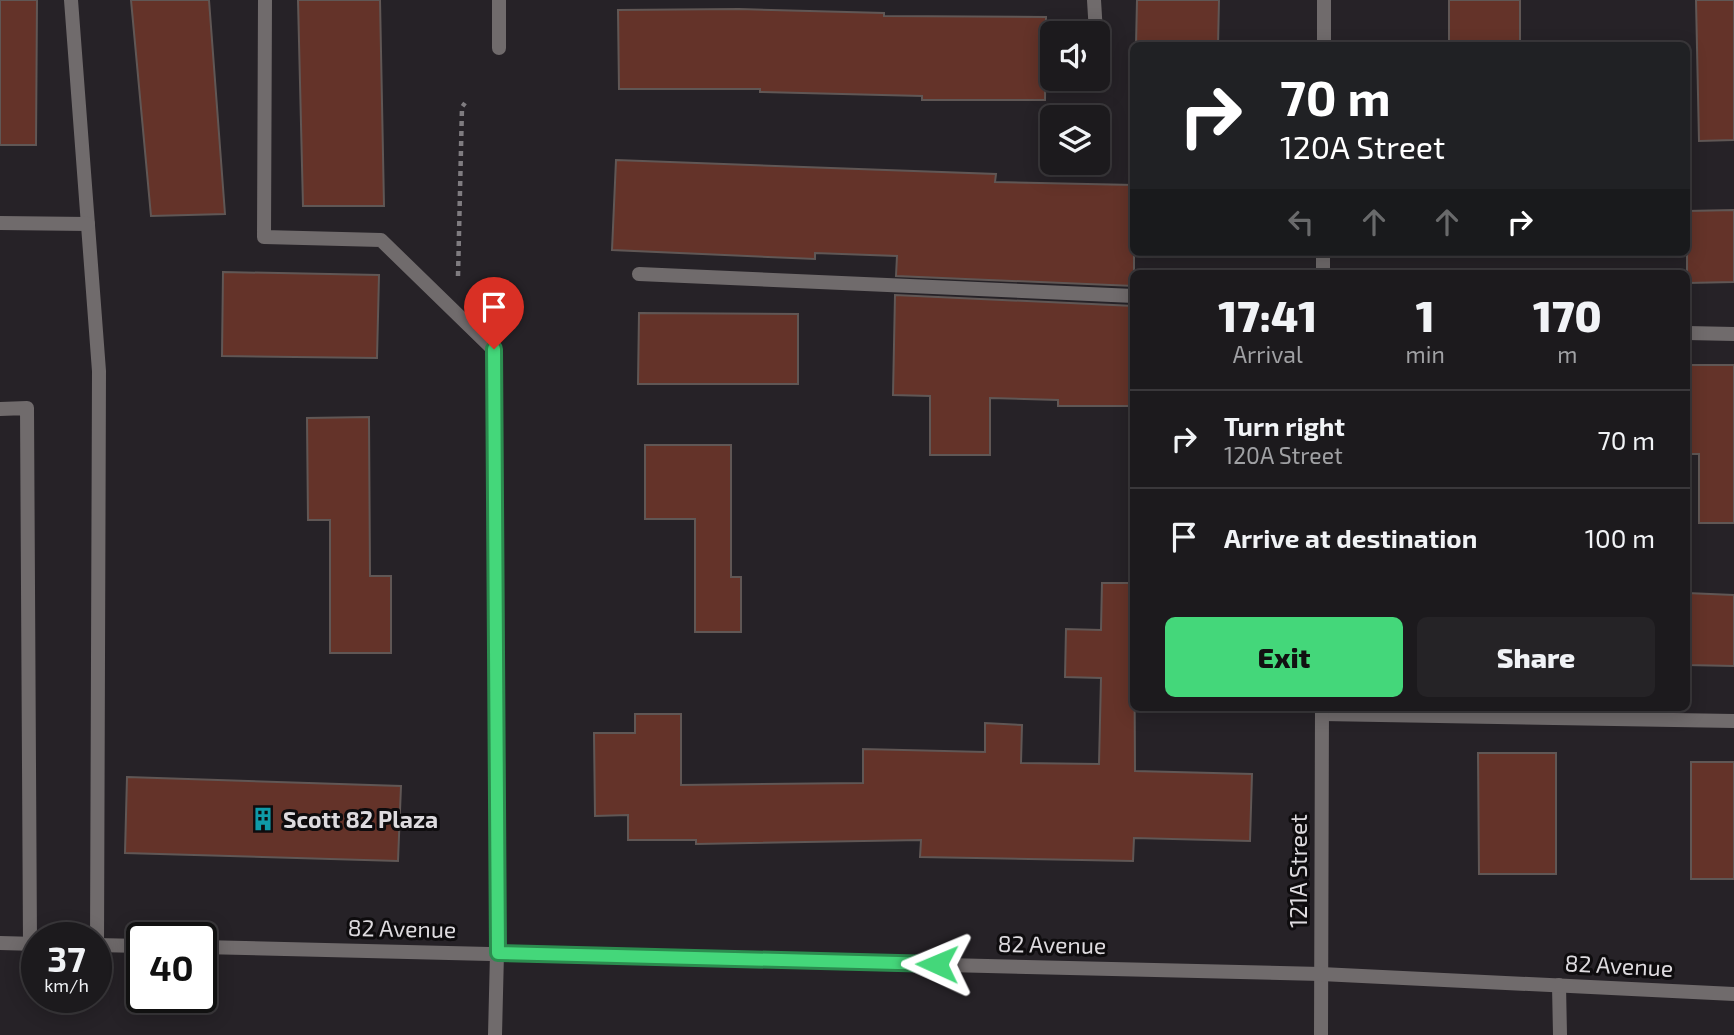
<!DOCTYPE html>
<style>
:root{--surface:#1c1a1d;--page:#252326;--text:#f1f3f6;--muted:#a0a1a4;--line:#3a383b;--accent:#44d77a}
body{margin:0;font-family:"Exo 2",sans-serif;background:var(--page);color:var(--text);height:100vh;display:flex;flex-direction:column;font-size:26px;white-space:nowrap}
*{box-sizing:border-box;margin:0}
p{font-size:23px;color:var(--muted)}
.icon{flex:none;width:38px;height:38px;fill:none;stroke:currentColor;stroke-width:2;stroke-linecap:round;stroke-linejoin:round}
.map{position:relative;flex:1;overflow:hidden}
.sheet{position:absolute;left:1130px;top:270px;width:560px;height:441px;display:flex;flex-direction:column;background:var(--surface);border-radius:10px;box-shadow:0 4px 18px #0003,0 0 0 2px var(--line)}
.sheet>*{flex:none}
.top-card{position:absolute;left:1130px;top:42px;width:560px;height:214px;border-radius:10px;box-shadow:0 4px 18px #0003,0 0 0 2px var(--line);background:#202124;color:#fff;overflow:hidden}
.fabs{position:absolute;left:1040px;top:21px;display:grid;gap:14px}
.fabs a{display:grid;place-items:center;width:70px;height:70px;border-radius:10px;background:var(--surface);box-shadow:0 4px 18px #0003,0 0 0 2px var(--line);font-size:35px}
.speed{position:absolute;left:21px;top:922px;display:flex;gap:14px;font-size:35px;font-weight:700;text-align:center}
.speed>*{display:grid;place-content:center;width:91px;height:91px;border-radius:50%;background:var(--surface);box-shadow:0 4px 18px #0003,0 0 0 2px var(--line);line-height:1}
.speed small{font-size:18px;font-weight:400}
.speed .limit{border:4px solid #111;border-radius:10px;background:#fff;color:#111}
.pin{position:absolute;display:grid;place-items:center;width:60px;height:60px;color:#fff;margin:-72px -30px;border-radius:50% 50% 50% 0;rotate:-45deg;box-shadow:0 0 7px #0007}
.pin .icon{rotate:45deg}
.me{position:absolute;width:77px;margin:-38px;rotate:271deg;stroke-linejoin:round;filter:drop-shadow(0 0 5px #0008)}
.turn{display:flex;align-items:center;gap:24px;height:147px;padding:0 35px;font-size:32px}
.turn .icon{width:91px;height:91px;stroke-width:2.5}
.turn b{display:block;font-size:49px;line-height:60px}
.lanes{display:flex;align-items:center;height:66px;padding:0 35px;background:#0003;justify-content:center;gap:35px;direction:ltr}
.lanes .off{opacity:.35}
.eta{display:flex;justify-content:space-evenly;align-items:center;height:119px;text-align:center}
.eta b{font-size:42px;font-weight:800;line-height:49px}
.cta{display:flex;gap:14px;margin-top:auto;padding:14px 35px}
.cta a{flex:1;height:80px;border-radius:10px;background:var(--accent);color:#111;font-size:28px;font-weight:800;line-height:80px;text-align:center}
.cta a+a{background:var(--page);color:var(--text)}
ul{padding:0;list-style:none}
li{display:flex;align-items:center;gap:21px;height:98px;padding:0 35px;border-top:2px solid var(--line)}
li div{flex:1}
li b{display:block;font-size:26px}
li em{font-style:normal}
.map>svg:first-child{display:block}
.building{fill:#643329;stroke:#605755;stroke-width:2}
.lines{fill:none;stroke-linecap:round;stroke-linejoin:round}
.path{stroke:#7f7c80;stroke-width:4.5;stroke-dasharray:5 5;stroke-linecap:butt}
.service{stroke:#706b6c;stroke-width:14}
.minor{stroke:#706b6c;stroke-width:14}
.tertiary{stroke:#706b6c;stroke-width:14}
.route-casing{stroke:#2c8c4f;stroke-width:18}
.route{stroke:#44d77a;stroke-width:12}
.labels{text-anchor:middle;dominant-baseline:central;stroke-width:6;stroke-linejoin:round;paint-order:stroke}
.poi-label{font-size:23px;font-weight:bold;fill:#dddade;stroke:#0e0c0e;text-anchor:start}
.street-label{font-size:23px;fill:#dddade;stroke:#0e0c0e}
</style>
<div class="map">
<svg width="1734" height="1035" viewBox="0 0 1734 1035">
<rect width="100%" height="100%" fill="#262227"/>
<g class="building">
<path d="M 0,0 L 37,0 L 36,145 L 0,145 Z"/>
<path d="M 131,0 L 209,0 L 225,214 L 151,216 Z"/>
<path d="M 298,0 L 380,0 L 384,206 L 303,206 Z"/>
<path d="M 1137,0 L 1219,0 L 1218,46 L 1136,46 Z"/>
<rect x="1449" y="0" width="71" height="46"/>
<path d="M 1696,0 L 1734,0 L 1734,140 L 1699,141 Z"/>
<path d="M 739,9 L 884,13 L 884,16 L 1046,17 L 1045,100 L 922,100 L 922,96 L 760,92 L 760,89 L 619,89 L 618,10 Z"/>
<path d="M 616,160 L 996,174 L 995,182 L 1134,185 L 1134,286 L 896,276 L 897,256 L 815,253 L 815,259 L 612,250 Z"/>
<path d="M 1734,210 L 1734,282 L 1687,283 L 1687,211 Z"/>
<path d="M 223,272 L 379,275 L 377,358 L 222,356 Z"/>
<path d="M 895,295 L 1134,306 L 1134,406 L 1058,406 L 1058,400 L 990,398 L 990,455 L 930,455 L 930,396 L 893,395 Z"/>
<path d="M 639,313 L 798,314 L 798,384 L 638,384 Z"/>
<path d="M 1687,365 L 1734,365 L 1734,523 L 1699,523 L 1699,454 L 1687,454 Z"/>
<path d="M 369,417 L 370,576 L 391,576 L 391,653 L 330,653 L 330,520 L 308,520 L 307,418 Z"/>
<path d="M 645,445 L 731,445 L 731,577 L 741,577 L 741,632 L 695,632 L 695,519 L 645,519 Z"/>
<path d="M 1102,583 L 1134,583 L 1135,771 L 1252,774 L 1250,841 L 1134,838 L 1133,861 L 920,857 L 921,840 L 696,844 L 696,840 L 628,840 L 628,815 L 595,816 L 594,733 L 635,733 L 635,714 L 681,714 L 681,785 L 863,783 L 863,749 L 985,752 L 985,723 L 1022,725 L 1021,763 L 1099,764 L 1101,678 L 1065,677 L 1066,629 L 1101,630 Z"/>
<path d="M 1687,593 L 1734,595 L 1734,666 L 1687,665 Z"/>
<path d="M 1478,753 L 1556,753 L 1556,874 L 1479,874 Z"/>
<rect x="1691" y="762" width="43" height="117"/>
<path d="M 127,777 L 401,786 L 398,861 L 125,853 Z"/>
</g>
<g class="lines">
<path class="path" d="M 458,276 L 462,107 L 465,103"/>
<g class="service">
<path d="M 71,0 L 99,371 L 97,945"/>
<path d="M 265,0 L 264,237 L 381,240 L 494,350"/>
<path d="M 1094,0 L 1096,33"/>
<path d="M 1097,62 L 1098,70"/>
<path d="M 0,223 L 88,224"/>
<path d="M 639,274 L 1134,296"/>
<path d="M 1687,333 L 1734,334"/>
<path d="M 0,409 L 27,408 L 30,944"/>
<path d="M 1322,714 L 1734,721"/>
<path d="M 1559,985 L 1560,1035"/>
</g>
<g class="minor">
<path d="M 499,0 L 499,48"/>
<path d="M 1324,46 L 1324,0"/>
<path d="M 1323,273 L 1323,252"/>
<path d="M 494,350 L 497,953"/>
<path d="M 1321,1035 L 1322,707"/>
</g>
<g class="tertiary">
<path d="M 0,943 L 37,944"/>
<path d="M 96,945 L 142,946"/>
<path d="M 201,947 L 1321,974 L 1734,994"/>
<path d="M 495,1035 L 497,953"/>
</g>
</g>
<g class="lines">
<g class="route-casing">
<path id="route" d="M 494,349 L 498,953 L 937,964"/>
</g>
<use href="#route" class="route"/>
</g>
<defs>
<g id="building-bare" transform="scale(1.89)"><path d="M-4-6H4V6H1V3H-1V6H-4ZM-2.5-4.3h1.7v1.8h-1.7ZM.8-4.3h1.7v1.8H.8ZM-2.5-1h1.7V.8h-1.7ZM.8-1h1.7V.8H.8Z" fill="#0f9aa8" stroke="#0e0c0e" stroke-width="2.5" paint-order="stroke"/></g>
</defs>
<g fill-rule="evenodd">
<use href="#building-bare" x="263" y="819"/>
</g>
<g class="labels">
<g class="poi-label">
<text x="283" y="819">Scott 82 Plaza</text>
</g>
<g class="street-label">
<text transform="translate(1298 871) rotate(-90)">121A Street</text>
<text transform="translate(402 928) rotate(1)">82 Avenue</text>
<text transform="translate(1052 944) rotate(1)">82 Avenue</text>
<text transform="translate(1619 965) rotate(3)">82 Avenue</text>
</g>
</g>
</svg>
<div class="fabs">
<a><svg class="icon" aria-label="sound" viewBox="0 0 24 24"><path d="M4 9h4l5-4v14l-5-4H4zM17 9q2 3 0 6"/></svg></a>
<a><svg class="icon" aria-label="layers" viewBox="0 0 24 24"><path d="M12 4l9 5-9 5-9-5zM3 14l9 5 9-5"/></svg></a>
</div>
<div class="speed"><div>37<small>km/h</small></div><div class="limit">40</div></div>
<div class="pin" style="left:494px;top:349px;background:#d93025"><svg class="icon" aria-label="arrive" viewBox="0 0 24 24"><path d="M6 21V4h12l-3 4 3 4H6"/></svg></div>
<svg class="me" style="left:937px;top:964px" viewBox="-20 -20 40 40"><path d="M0-17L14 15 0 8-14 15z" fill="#44d77a" stroke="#fff" stroke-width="4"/></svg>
<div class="top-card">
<div class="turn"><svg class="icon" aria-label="right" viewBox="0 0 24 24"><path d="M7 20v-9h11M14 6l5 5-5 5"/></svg><div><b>70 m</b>120A Street</div></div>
<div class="lanes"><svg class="icon off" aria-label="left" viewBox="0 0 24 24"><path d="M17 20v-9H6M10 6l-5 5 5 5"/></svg><svg class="icon off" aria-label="ahead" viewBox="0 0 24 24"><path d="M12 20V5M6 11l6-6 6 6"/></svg><svg class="icon off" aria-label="ahead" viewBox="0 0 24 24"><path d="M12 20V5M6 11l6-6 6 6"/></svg><svg class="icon" aria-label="right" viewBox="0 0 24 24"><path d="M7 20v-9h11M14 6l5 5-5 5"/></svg></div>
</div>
<section class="sheet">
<div class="eta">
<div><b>17:41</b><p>Arrival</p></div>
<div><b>1</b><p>min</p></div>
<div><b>170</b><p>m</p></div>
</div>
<ul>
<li><svg class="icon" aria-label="right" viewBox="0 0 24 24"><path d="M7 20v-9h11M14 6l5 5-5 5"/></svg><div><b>Turn right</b><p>120A Street</p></div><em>70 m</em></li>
<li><svg class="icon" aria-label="arrive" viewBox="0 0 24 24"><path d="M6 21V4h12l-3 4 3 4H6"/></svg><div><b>Arrive at destination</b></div><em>100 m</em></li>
</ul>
<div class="cta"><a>Exit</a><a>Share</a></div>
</section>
</div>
